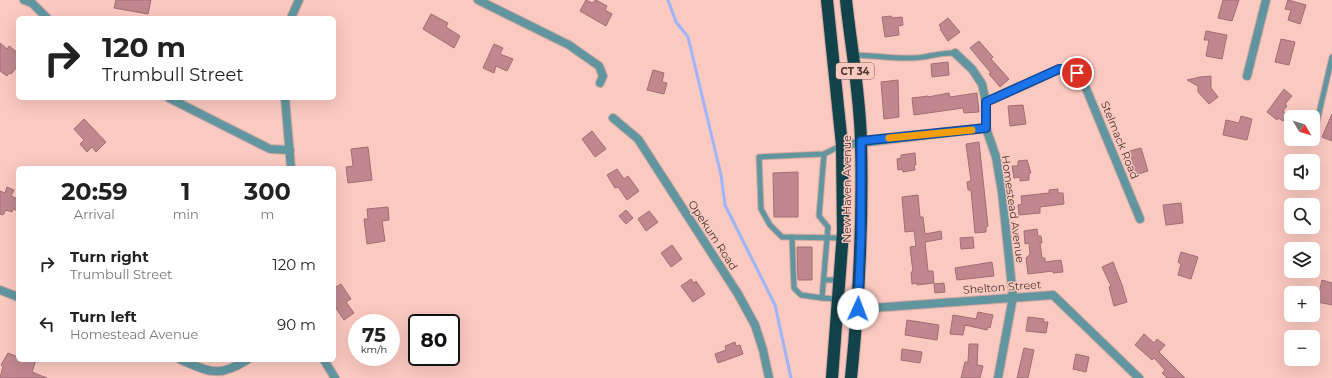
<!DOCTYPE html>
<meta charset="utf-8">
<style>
:root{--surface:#fff;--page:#f2f2f2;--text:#222;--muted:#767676}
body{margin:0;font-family:Montserrat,sans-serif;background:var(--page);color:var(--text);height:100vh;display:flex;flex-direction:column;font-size:15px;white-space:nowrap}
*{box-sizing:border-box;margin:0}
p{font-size:13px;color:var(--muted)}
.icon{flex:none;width:22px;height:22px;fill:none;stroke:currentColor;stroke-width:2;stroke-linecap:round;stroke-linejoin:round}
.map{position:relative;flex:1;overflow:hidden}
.sheet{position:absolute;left:16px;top:166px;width:320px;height:196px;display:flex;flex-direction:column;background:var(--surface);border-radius:6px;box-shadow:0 4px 16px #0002}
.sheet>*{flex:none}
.banner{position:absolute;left:16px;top:16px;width:320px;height:84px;border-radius:6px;box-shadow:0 4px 16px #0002;background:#fff;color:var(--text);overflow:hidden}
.needle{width:26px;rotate:128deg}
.fabs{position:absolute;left:1284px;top:110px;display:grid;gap:8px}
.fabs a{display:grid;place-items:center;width:36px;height:36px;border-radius:6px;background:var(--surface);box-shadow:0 4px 16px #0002;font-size:20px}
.speed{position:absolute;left:348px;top:314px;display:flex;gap:8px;font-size:20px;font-weight:700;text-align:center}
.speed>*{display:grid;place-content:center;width:52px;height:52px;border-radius:50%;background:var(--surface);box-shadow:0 4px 16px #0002;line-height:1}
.speed small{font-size:10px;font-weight:400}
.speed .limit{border:2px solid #111;border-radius:6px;background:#fff;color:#111}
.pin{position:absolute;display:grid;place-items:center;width:34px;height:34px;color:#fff;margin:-17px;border:2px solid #fff;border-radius:50%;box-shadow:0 1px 4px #0007}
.me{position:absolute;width:44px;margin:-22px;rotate:2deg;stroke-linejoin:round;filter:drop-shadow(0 0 3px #0008)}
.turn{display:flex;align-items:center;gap:14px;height:84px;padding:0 20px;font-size:18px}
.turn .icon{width:52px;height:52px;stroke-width:2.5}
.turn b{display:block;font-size:28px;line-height:34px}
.eta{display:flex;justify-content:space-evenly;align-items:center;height:68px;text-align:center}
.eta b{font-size:24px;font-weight:700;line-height:28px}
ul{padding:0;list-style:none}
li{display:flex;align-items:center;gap:12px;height:60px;padding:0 20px}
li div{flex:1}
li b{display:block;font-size:15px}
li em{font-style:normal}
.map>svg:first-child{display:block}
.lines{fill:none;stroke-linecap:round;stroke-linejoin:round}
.stream{stroke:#9db4fa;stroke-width:3}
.building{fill:#c0878e;stroke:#a36c73}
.lane-casing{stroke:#d3a8a0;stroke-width:7}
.street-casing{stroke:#d3a8a0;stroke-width:10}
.highway-casing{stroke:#d3a8a0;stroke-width:14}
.lane{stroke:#6196a0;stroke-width:5}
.street{stroke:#6196a0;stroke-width:8}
.highway{stroke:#12424a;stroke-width:12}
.route-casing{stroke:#114b97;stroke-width:10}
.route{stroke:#1a73e8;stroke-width:7}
.slow{stroke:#f59e0b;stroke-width:7}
.labels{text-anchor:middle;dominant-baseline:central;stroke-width:3;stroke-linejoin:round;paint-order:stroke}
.shield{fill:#fac9c0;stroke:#7e5f59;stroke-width:1}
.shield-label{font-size:10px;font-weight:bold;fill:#49322d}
.street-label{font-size:11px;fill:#49322d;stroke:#fac9c0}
</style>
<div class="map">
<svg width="1332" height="378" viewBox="0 0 1332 378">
<rect width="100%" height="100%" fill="#fac9c0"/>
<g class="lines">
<path class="stream" d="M 668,0 L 676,22 L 688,37 L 721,175 L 725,205 L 775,305 L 791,378"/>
</g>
<g class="building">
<path d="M 116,0 L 151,0 L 148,14 L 114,8 Z"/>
<path d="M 586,0 L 592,3 L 596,0 L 607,6 L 605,10 L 612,14 L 606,26 L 580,11 Z"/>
<path d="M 1223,0 L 1239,0 L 1232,21 L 1218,18 Z"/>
<path d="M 1288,0 L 1306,5 L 1300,24 L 1288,20 L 1291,10 L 1285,9 Z"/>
<path d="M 431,14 L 448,23 L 446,27 L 460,36 L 454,48 L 423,29 Z"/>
<path d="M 891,16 L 892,18 L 902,17 L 903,25 L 898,26 L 899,35 L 885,37 L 882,17 Z"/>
<path d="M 948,18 L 960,32 L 948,41 L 940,29 L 941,28 L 939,25 Z"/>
<path d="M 1206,31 L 1227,35 L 1222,59 L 1206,56 L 1209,40 L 1204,40 Z"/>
<path d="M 1281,39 L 1295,42 L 1289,65 L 1275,62 Z"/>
<path d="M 979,41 L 993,57 L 991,59 L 1009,79 L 1000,87 L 989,74 L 991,73 L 970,48 Z"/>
<path d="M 0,43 L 7,49 L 9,46 L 18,53 L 18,66 L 11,74 L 9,73 L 7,76 L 0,71 Z"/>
<path d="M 494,44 L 503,48 L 500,54 L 513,59 L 507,71 L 496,66 L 494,73 L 483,68 Z"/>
<path d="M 948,62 L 949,75 L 932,77 L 931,64 Z"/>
<path d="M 653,70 L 664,73 L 662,82 L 667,83 L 664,94 L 647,90 Z"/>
<path d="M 1211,76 L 1211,88 L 1218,97 L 1209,104 L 1198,92 L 1198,86 L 1187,80 L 1200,77 Z"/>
<path d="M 898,80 L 899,117 L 884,119 L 881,82 Z"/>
<path d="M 1284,89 L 1292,96 L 1285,104 L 1287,106 L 1283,111 L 1288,115 L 1283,121 L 1278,118 L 1277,120 L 1267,112 Z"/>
<path d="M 949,93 L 950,97 L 977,93 L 979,112 L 964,113 L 963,108 L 914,115 L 912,98 L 928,96 L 928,97 Z"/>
<path d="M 1023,105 L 1026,124 L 1010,126 L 1008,106 Z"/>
<path d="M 1332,114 L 1332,141 L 1322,137 Z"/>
<path d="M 1241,116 L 1252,119 L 1247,140 L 1223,135 L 1226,120 L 1239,123 Z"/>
<path d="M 84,119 L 106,142 L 96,152 L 92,147 L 87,152 L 80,144 L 84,140 L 74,129 Z"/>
<path d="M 592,131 L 606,149 L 595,157 L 582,139 Z"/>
<path d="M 979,142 L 988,226 L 986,227 L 986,232 L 975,233 L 971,190 L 968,190 L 967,182 L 971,181 L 966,144 Z"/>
<path d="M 368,147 L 372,180 L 348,183 L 346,167 L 353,166 L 351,149 Z"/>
<path d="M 1141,148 L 1148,171 L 1135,175 L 1130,151 Z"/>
<path d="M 915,153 L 916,165 L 914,165 L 915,170 L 903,172 L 902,169 L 898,170 L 897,159 L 901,158 L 901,155 Z"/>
<path d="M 1027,160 L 1031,173 L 1029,173 L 1029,180 L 1020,181 L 1020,177 L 1014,178 L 1012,166 L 1018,166 L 1018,161 Z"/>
<path d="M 617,169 L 624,179 L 628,176 L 639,191 L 627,200 L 618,187 L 615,188 L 607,175 Z"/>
<path d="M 798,172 L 798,217 L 774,217 L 773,173 Z"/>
<path d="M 7,187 L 14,190 L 11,196 L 18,199 L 18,211 L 13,209 L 12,212 L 6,210 L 3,215 L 0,214 L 0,191 L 5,193 Z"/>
<path d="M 1058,189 L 1058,193 L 1063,193 L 1064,204 L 1040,207 L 1040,213 L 1019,215 L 1018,205 L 1022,204 L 1021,196 L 1049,193 L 1049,190 Z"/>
<path d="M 918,195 L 920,217 L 923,217 L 925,234 L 941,231 L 942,239 L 925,242 L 928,271 L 933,271 L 934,283 L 917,285 L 917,283 L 912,284 L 911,272 L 913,272 L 910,247 L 916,246 L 914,231 L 905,232 L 902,197 Z"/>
<path d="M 1181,203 L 1183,223 L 1166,225 L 1163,205 Z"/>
<path d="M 388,207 L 389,220 L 382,221 L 385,241 L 367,244 L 364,219 L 368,219 L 367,209 Z"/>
<path d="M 626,210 L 633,218 L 626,224 L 619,216 Z"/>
<path d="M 649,211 L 658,222 L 646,231 L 638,219 Z"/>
<path d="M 1037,229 L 1038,236 L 1041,236 L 1042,243 L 1040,243 L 1042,258 L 1045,258 L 1045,262 L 1061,260 L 1063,272 L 1053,273 L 1053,271 L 1028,274 L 1026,258 L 1030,254 L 1029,243 L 1025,244 L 1024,231 Z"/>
<path d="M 973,237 L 974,248 L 961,249 L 960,238 Z"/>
<path d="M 672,245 L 682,259 L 671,267 L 661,253 Z"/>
<path d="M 797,247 L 812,247 L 812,280 L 798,280 Z"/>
<path d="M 1181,252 L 1198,257 L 1191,279 L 1178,275 L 1181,264 L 1178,262 Z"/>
<path d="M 992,262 L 994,276 L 957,280 L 955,268 Z"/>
<path d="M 1113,262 L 1122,285 L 1127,302 L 1114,306 L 1109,287 L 1111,286 L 1102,267 Z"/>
<path d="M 691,279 L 694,283 L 696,281 L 705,294 L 693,302 L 681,286 Z"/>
<path d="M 1322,280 L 1332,283 L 1332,305 L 1317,302 Z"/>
<path d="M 944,283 L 945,292 L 935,293 L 934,284 Z"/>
<path d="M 341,284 L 351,299 L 346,302 L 354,313 L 344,320 L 334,305 L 334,288 Z"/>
<path d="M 978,312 L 993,315 L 990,328 L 988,327 L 987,330 L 965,325 L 963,335 L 950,334 L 953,315 L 976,319 Z"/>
<path d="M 1028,317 L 1044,319 L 1043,322 L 1048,322 L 1046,333 L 1026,331 Z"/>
<path d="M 907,320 L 939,325 L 937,340 L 905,335 Z"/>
<path d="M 1144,334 L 1154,343 L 1157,339 L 1165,345 L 1159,352 L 1185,378 L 1167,378 L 1162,373 L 1165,370 L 1154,358 L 1152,360 L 1135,345 Z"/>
<path d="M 735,342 L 736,346 L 740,345 L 743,354 L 718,363 L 715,354 L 726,350 L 725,346 Z"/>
<path d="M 969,344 L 978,344 L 977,365 L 983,366 L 980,378 L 961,378 L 965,362 L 968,362 Z"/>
<path d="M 1024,348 L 1034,350 L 1028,378 L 1017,378 Z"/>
<path d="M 902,349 L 922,352 L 920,363 L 901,360 Z"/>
<path d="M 8,353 L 18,357 L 18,360 L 36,360 L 32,372 L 47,378 L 0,378 L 3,366 L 1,365 Z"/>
<path d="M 1076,354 L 1089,357 L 1086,372 L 1073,369 Z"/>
</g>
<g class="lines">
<g class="lane-casing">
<g id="lane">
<path d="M 853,55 C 873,55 892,59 912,58 C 928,58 939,52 955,53"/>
<path d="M 1316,126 L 1332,57"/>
<path d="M 842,145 L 824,154 L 759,157 L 761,209 L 770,225 L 782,237 L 842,238"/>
<path d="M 792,237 L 794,288 L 801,295 L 822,298 L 828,227 L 819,216 L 824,154"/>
<path d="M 824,280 L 839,280"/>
<path d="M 822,298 L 837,299"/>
</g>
</g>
<g class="street-casing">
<g id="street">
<path d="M 24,0 L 32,3 L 47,18"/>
<path d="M 478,0 L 569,45 L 599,66 L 603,76 L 600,83"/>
<path d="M 291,18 L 299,0"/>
<path d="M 955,53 L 972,69 L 982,84 L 986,102 L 986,128 L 996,157 L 1002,192 L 1013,297 L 998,378"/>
<path d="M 1247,76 L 1266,0"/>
<path d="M 169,98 L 270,149 L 290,150"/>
<path d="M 285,98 L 291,168"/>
<path d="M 986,102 L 1059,69 C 1070,69 1076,72 1083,81 L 1140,219"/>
<path d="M 613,118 L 638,139 L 738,294 L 755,325 L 763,350 L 769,378"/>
<path d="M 842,145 L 986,128"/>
<path d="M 0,290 L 18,297"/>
<path d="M 858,309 L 1053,295 L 1139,378"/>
<path d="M 181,360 C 210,372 218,378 247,360"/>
<path d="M 324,360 L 335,378"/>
</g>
</g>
<g class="highway-casing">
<g id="highway">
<path d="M 827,0 L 842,145 L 843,232 L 832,378"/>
<path d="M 846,0 C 851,47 860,94 861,142 C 863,221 859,300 851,378"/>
</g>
</g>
<use href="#lane" class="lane"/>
<use href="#street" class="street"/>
<use href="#highway" class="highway"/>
</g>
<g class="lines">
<g class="route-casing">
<path id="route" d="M 858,309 L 861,234 L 861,141 L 986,128 L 986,102 L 1059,69 L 1068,69 L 1077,73"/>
</g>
<use href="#route" class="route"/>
<path class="slow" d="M 889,138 L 972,130"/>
</g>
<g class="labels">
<rect class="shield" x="836" y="63" width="38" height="16" rx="3"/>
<g class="shield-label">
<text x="855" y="71">CT 34</text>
</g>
<g class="street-label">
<text transform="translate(1120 140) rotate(68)">Stelmack Road</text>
<text transform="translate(847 189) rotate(-90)">New Haven Avenue</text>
<text transform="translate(1013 209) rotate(82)">Homestead Avenue</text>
<text transform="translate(713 235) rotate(57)">Opekum Road</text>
<text transform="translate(1002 287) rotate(-4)">Shelton Street</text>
</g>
</g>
</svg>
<div class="fabs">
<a><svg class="needle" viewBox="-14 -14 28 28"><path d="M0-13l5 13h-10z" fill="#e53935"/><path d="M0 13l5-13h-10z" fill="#767676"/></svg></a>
<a><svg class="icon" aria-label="sound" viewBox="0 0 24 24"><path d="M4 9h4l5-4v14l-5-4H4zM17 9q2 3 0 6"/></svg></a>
<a><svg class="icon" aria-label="search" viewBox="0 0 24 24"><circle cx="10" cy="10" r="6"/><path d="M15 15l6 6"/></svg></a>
<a><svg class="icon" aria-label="layers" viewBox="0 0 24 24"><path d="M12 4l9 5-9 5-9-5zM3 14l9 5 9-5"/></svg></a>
<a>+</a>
<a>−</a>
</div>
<div class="speed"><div>75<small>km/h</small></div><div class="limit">80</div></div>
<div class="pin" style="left:1077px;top:73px;background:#d93025"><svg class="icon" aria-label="arrive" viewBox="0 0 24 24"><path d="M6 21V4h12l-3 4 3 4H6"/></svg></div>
<svg class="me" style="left:858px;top:309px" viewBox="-20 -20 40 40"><circle r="19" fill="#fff"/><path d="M0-13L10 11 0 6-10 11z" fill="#1a73e8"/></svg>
<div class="banner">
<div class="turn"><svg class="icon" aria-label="right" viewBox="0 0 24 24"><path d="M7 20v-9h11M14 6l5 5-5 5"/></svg><div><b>120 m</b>Trumbull Street</div></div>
</div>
<section class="sheet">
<div class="eta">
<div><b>20:59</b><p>Arrival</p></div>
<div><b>1</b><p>min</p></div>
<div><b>300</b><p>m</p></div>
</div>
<ul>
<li><svg class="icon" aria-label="right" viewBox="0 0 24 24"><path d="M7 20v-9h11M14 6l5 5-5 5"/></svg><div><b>Turn right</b><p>Trumbull Street</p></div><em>120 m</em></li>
<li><svg class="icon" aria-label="left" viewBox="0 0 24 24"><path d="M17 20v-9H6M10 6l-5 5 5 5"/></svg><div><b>Turn left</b><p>Homestead Avenue</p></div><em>90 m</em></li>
</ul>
</section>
</div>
